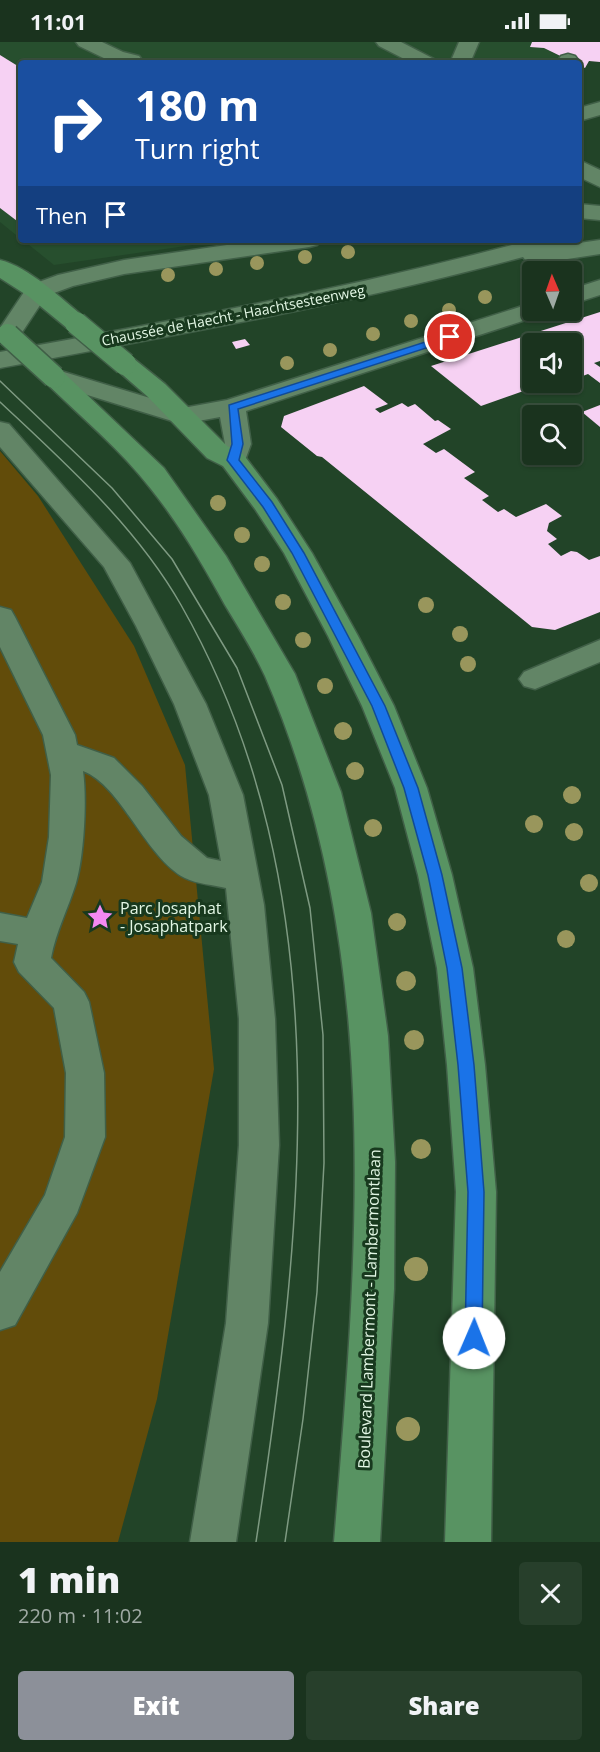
<!DOCTYPE html>
<meta charset="utf-8">
<style>
:root{--surface:#1a331e;--page:#273f2b;--text:#f1f3f6;--muted:#9faaa4;--line:#384e3c;--accent:#8c9099}
body{margin:0;font-family:"Open Sans",sans-serif;background:var(--page);color:var(--text);height:100vh;display:flex;flex-direction:column;font-size:22px;white-space:nowrap}
*{box-sizing:border-box;margin:0}
p{font-size:20px;color:var(--muted)}
.icon{flex:none;width:33px;height:33px;fill:none;stroke:currentColor;stroke-width:2;stroke-linecap:round;stroke-linejoin:round}
.map{position:relative;height:1500px;overflow:hidden}
.drawer{display:flex;flex-direction:column;background:var(--surface);flex:1}
.drawer>*{flex:none}
.hud{position:absolute;left:18px;top:18px;width:564px;height:183px;border-radius:6px;box-shadow:0 2px 4px #0004,0 0 0 2px var(--line);background:#1a4fa0;color:#fff;overflow:hidden}
.needle{width:39px;rotate:358deg}
.tools{position:absolute;left:522px;top:219px;display:grid;gap:12px}
.tools a{display:grid;place-items:center;width:60px;height:60px;border-radius:6px;background:var(--surface);box-shadow:0 2px 4px #0004,0 0 0 2px var(--line);font-size:30px}
.pin{position:absolute;display:grid;place-items:center;width:51px;height:51px;color:#fff;margin:-26px;border:3px solid #fff;border-radius:50%;box-shadow:0 2px 6px #0007}
.me{position:absolute;width:66px;margin:-33px;rotate:1deg;stroke-linejoin:round;filter:drop-shadow(0 0 4px #0008)}
.turn{display:flex;align-items:center;gap:21px;height:126px;padding:0 18px;font-size:27px}
.turn .icon{width:78px;height:78px;stroke-width:2.5}
.turn b{display:block;font-size:42px;line-height:51px}
.then{display:flex;align-items:center;height:57px;padding:0 18px;background:#0003;gap:12px;font-size:22px}
.round{display:grid;place-items:center;flex:none;width:63px;height:63px;border-radius:6px;background:var(--page)}
.headline{display:flex;align-items:center;justify-content:space-between;height:102px;padding:0 18px}
h1{font-size:36px;font-weight:800;line-height:45px}
.button{display:flex;gap:12px;margin-top:auto;padding:12px 18px}
.button a{flex:1;height:69px;border-radius:6px;background:var(--accent);color:#fff;font-size:24px;font-weight:800;line-height:69px;text-align:center}
.button a+a{background:var(--page);color:var(--text)}
.status{display:flex;justify-content:space-between;align-items:center;height:42px;padding:0 30px;background:var(--surface);direction:ltr}
.status svg{height:16px;fill:currentColor}
.map>svg:first-child{display:block}
.built{fill:#274f2e}
.green{fill:#624c0a}
.building{fill:#f6d1f3}
.lines{fill:none;stroke-linecap:round;stroke-linejoin:round}
.minor-casing{stroke:#405f47;stroke-width:3}
.major-casing{stroke:#405f47;stroke-width:3}
.minor{fill:#628566;fill-rule:evenodd}
.major{fill:#589362;fill-rule:evenodd}
.tram{stroke:#7e9a82;stroke-width:1.5}
.major-bridge-casing{stroke:#405f47;stroke-width:25;stroke-linecap:butt}
.major-bridge{stroke:#589362;stroke-width:22}
.tree{fill:#99965c}
.route{fill:#1a73e8;stroke:#114b97;stroke-width:1.5}
.labels{text-anchor:middle;dominant-baseline:central;stroke-width:6;stroke-linejoin:round;paint-order:stroke}
.far-street-label{font-size:14px;fill:#e3f7e5;stroke:#18391e}
.poi-label{font-size:16px;fill:#e3f7e5;stroke:#18391e;text-anchor:start}
.street-label{font-size:16px;fill:#e3f7e5;stroke:#18391e}
</style>
<div class="status"><b>11:01</b><svg viewBox="0 0 49 12"><path d="M0 12V9h3v3zM5 12V6h3v6zM10 12V3h3v9zM15 12V0h3v12zM26 1h20v11H26zM47 4h2v5h-2z"/></svg></div>
<div class="map">
<svg width="600" height="1500" viewBox="0 0 600 1500">
<rect width="100%" height="100%" fill="#224428"/>
<g class="built">
<path d="M 0,0 L 554,0 L 551,10 L 575,21 L 21,21 L 21,197 L 0,180 Z"/>
<path d="M 23,198 L 227,198 L 54,223 Z"/>
</g>
<path class="green" d="M 0,409 L 38,454 L 134,604 L 185,723 L 214,1027 L 157,1357 L 118,1500 L 0,1500 Z"/>
<g class="building">
<path d="M 532,0 L 600,0 L 600,20 L 589,19 L 585,26 L 544,6 L 530,5 Z"/>
<path d="M 0,13 L 21,26 L 21,182 L 0,166 Z"/>
<path d="M 600,270 L 600,319 L 594,321 L 600,325 L 600,341 L 588,332 L 572,338 L 572,302 L 532,302 L 532,340 L 554,341 L 548,343 L 546,341 L 481,364 L 431,324 Z"/>
<path d="M 245,297 L 250,303 L 236,307 L 232,300 Z"/>
<path d="M 364,344 L 388,362 L 375,367 L 380,371 L 402,361 L 408,365 L 415,362 L 435,379 L 438,378 L 451,387 L 423,402 L 436,411 L 444,407 L 475,430 L 464,436 L 489,454 L 482,458 L 498,470 L 504,467 L 516,475 L 546,462 L 562,474 L 549,481 L 547,489 L 557,497 L 548,502 L 561,514 L 571,509 L 577,510 L 589,518 L 600,514 L 600,570 L 555,588 L 532,585 L 322,415 L 317,414 L 281,385 L 284,374 Z"/>
<path d="M 600,363 L 600,385 L 582,370 Z"/>
</g>
<g class="lines">
<g class="minor-casing">
<g id="minor">
<path d="M 76,0 L 102,0 L 123,10 L 139,14 L 142,18 L 140,21 L 110,19 L 79,4 Z"/>
<path d="M 376,0 L 401,0 L 434,17 L 437,21 L 412,21 L 379,4 Z"/>
<path d="M 459,0 L 479,0 L 470,21 L 450,21 Z"/>
<path d="M 568,12 L 575,14 L 578,18 L 576,21 L 556,21 L 561,14 Z"/>
<path d="M 600,60 L 600,73 L 579,79 L 579,66 Z"/>
<path d="M 579,118 L 600,128 L 600,145 L 579,135 Z"/>
<path d="M 579,162 L 600,164 L 600,178 L 579,176 Z"/>
<path d="M 261,198 L 321,198 L 317,203 L 309,205 L 124,232 L 73,244 L 46,254 L 17,298 L 8,300 L 0,299 L 0,286 L 28,244 L 58,233 L 124,218 Z"/>
<path d="M 531,198 L 570,198 L 565,203 L 600,198 L 600,212 L 535,222 L 527,220 L 523,215 C 351,262 175,293 0,326 L 0,310 C 178,278 356,245 531,198 Z"/>
<path d="M 600,238 L 600,253 L 572,262 L 572,247 Z"/>
<path d="M 532,261 L 532,268 L 544,268 L 541,273 L 246,369 L 251,402 L 243,424 L 233,426 L 223,424 L 219,418 L 225,402 L 220,375 L 182,382 L 45,340 L 41,335 L 45,330 L 54,327 L 183,366 L 227,358 Z"/>
<path d="M 0,380 L 9,382 L 130,521 L 206,662 L 243,753 L 264,863 L 275,977 L 279,1103 L 268,1281 L 236,1500 L 190,1500 L 226,1281 L 239,1103 L 239,977 L 226,846 C 214,843 197,842 185,836 C 146,816 121,743 83,729 C 87,757 84,814 76,841 C 68,867 56,889 51,916 L 84,950 L 89,960 L 104,1031 L 105,1095 L 77,1171 L 15,1283 L 0,1288 L 0,1230 L 45,1153 L 65,1095 L 66,1031 L 54,966 L 19,930 L 14,920 L 18,902 L 0,899 L 0,871 L 27,876 L 42,840 L 49,795 L 51,733 L 43,693 L 0,605 L 0,565 L 11,568 L 15,575 L 75,693 L 77,703 L 114,716 L 142,744 L 181,794 L 207,816 L 221,819 L 209,753 L 174,662 L 136,584 L 104,525 L 0,405 Z"/>
<path d="M 600,598 L 600,620 L 535,647 L 524,644 L 519,637 L 524,630 Z"/>
</g>
</g>
<g class="major-casing">
<g id="major">
<path d="M 0,218 C 29,225 62,257 85,276 L 88,281 L 85,286 L 76,288 L 67,286 L 28,254 L 0,236 Z"/>
<path d="M 125,314 L 134,317 L 165,342 L 227,404 L 243,412 L 277,457 L 312,511 L 358,594 L 394,664 L 427,746 L 452,833 L 473,926 L 485,1023 L 496,1150 L 491,1500 L 445,1500 L 456,1150 L 447,1023 L 437,926 L 418,833 L 395,746 L 362,664 L 328,594 L 284,511 L 255,467 L 223,424 L 207,416 L 147,354 L 116,327 L 112,322 L 116,317 Z"/>
<path d="M 54,327 L 63,330 L 164,426 L 226,514 L 295,632 L 341,750 L 371,871 L 388,994 L 395,1120 L 394,1247 L 380,1500 L 334,1500 C 358,1208 385,911 265,634 C 254,610 239,586 225,563 C 203,523 180,483 151,447 C 121,408 81,375 45,340 L 41,335 L 45,330 Z"/>
</g>
</g>
<use href="#minor" class="minor"/>
<use href="#major" class="major"/>
<g class="tram">
<path d="M 0,339 L 112,446 L 172,517 L 237,626 L 282,743 L 310,866 L 323,993 L 324,1121 L 317,1250 L 303,1377 L 285,1500"/>
<path d="M 0,360 C 65,421 136,484 181,563 C 344,850 303,1188 256,1500"/>
</g>
<g class="major-bridge-casing">
<g id="major-bridge">
<path d="M 76,281 L 125,322"/>
<path d="M 8,293 L 54,335"/>
</g>
</g>
<use href="#major-bridge" class="major-bridge"/>
</g>
<g class="tree">
<circle cx="348" cy="210" r="7"/>
<circle cx="305" cy="215" r="7"/>
<circle cx="257" cy="221" r="7"/>
<circle cx="216" cy="227" r="7"/>
<circle cx="168" cy="233" r="7"/>
<circle cx="485" cy="255" r="7"/>
<circle cx="449" cy="268" r="7"/>
<circle cx="411" cy="279" r="7"/>
<circle cx="373" cy="292" r="7"/>
<circle cx="330" cy="308" r="7"/>
<circle cx="287" cy="321" r="7"/>
<circle cx="218" cy="461" r="8"/>
<circle cx="242" cy="493" r="8"/>
<circle cx="262" cy="522" r="8"/>
<circle cx="283" cy="560" r="8"/>
<circle cx="426" cy="563" r="8"/>
<circle cx="460" cy="592" r="8"/>
<circle cx="303" cy="598" r="8"/>
<circle cx="468" cy="622" r="8"/>
<circle cx="325" cy="644" r="8"/>
<circle cx="343" cy="689" r="9"/>
<circle cx="355" cy="729" r="9"/>
<circle cx="572" cy="753" r="9"/>
<circle cx="534" cy="782" r="9"/>
<circle cx="373" cy="786" r="9"/>
<circle cx="574" cy="790" r="9"/>
<circle cx="589" cy="841" r="9"/>
<circle cx="397" cy="880" r="9"/>
<circle cx="566" cy="897" r="9"/>
<circle cx="406" cy="939" r="10"/>
<circle cx="414" cy="998" r="10"/>
<circle cx="421" cy="1107" r="10"/>
<circle cx="416" cy="1227" r="12"/>
<circle cx="408" cy="1387" r="12"/>
</g>
<path class="route" d="M 450,292 L 455,295 L 454,297 L 238,367 L 243,402 L 239,418 L 272,460 L 304,511 L 385,664 L 418,746 L 442,833 L 462,926 L 474,1023 L 484,1150 L 482,1296 L 480,1302 L 474,1304 L 467,1302 L 465,1296 L 468,1150 L 458,1023 L 447,926 L 428,833 L 404,746 L 372,664 L 292,511 L 263,465 L 227,418 L 232,402 L 229,363 Z"/>
<defs>
<g id="sight-bare" transform="scale(2.07)"><path d="M0-6L1.8-2.2L6-1.7L2.9 1.2L3.7 5.4L0 3.3L-3.7 5.4L-2.9 1.2L-6-1.7L-1.8-2.2Z" fill="#f489f1" stroke="#18391e" stroke-width="2.5" paint-order="stroke"/></g>
</defs>
<g fill-rule="evenodd">
<use href="#sight-bare" x="100" y="875"/>
</g>
<g class="labels">
<g class="far-street-label">
<text transform="translate(233 273) rotate(-11)">Chaussée de Haecht - Haachtsesteenweg</text>
</g>
<g class="poi-label">
<text x="120" y="866">Parc Josaphat<tspan x="120" dy="18">- Josaphatpark</tspan></text>
</g>
<g class="street-label">
<text transform="translate(369 1267) rotate(-88)">Boulevard Lambermont - Lambermontlaan</text>
</g>
</g>
</svg>
<div class="tools">
<a><svg class="needle" viewBox="-14 -14 28 28"><path d="M0-13l5 13h-10z" fill="#e53935"/><path d="M0 13l5-13h-10z" fill="#9faaa4"/></svg></a>
<a><svg class="icon" aria-label="sound" viewBox="0 0 24 24"><path d="M4 9h4l5-4v14l-5-4H4zM17 9q2 3 0 6"/></svg></a>
<a><svg class="icon" aria-label="search" viewBox="0 0 24 24"><circle cx="10" cy="10" r="6"/><path d="M15 15l6 6"/></svg></a>
</div>
<div class="pin" style="left:450px;top:295px;background:#d93025"><svg class="icon" aria-label="arrive" viewBox="0 0 24 24"><path d="M6 21V4h12l-3 4 3 4H6"/></svg></div>
<svg class="me" style="left:474px;top:1296px" viewBox="-20 -20 40 40"><circle r="19" fill="#fff"/><path d="M0-13L10 11 0 6-10 11z" fill="#1a73e8"/></svg>
<div class="hud">
<div class="turn"><svg class="icon" aria-label="right" viewBox="0 0 24 24"><path d="M7 20v-9h11M14 6l5 5-5 5"/></svg><div><b>180 m</b>Turn right</div></div>
<div class="then">Then<svg class="icon" aria-label="arrive" viewBox="0 0 24 24"><path d="M6 21V4h12l-3 4 3 4H6"/></svg></div>
</div>
</div>
<section class="drawer">
<div class="headline"><div><h1>1 min</h1><p>220 m · 11:02</p></div><a class="round"><svg class="icon" aria-label="close" viewBox="0 0 24 24"><path d="M6 6l12 12M18 6L6 18"/></svg></a></div>
<div class="button"><a>Exit</a><a>Share</a></div>
</section>
